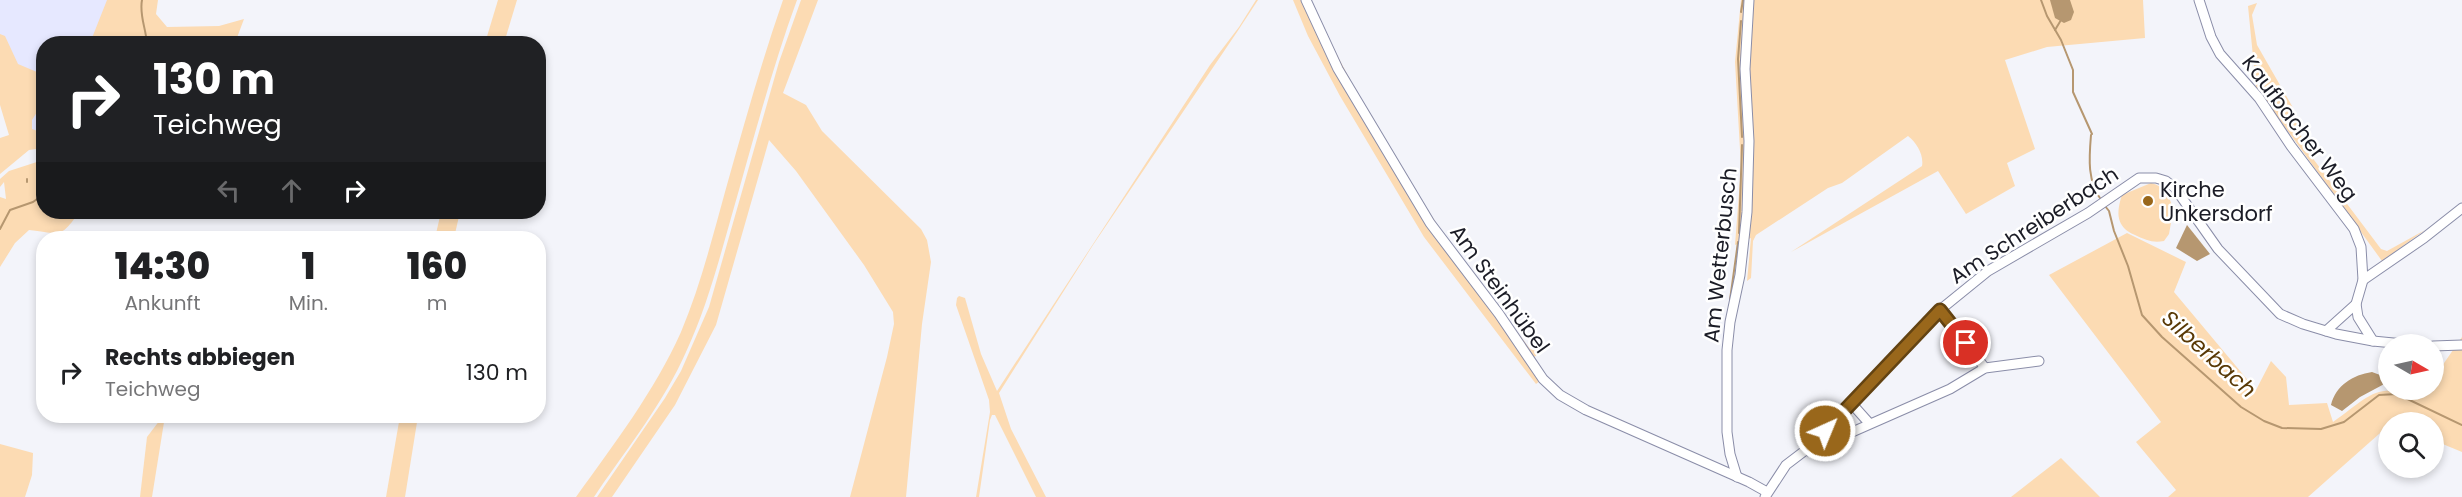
<!DOCTYPE html>
<html lang="de">
<meta charset="utf-8">
<style>
:root{--surface:#fff;--page:#f6f6f6;--text:#202124;--muted:#757577}
body{margin:0;font-family:Poppins,sans-serif;background:var(--page);color:var(--text);height:100vh;display:flex;flex-direction:column;font-size:22px;white-space:nowrap}
*{box-sizing:border-box;margin:0}
p{font-size:20px;color:var(--muted)}
.icon{flex:none;width:33px;height:33px;fill:none;stroke:currentColor;stroke-width:2;stroke-linecap:round;stroke-linejoin:round}
.map{position:relative;flex:1;overflow:hidden}
.panel{position:absolute;left:36px;top:231px;width:510px;height:192px;display:flex;flex-direction:column;background:var(--surface);border-radius:24px;box-shadow:0 3px 9px #0003}
.panel>*{flex:none}
.guide{position:absolute;left:36px;top:36px;width:510px;height:183px;border-radius:24px;box-shadow:0 3px 9px #0003;background:#202124;color:#fff;overflow:hidden}
.needle{width:39px;rotate:99deg}
.tools{position:absolute;left:2378px;top:334px;display:grid;gap:12px}
.tools a{display:grid;place-items:center;width:66px;height:66px;border-radius:50%;background:var(--surface);box-shadow:0 3px 9px #0003;font-size:30px}
.pin{position:absolute;display:grid;place-items:center;width:51px;height:51px;color:#fff;margin:-26px;border:3px solid #fff;border-radius:50%;box-shadow:0 2px 6px #0007}
.me{position:absolute;width:66px;margin:-33px;rotate:44deg;stroke-linejoin:round;filter:drop-shadow(0 0 4px #0008)}
.turn{display:flex;align-items:center;gap:21px;height:126px;padding:0 18px;font-size:27px}
.turn .icon{width:78px;height:78px;stroke-width:2.5}
.turn b{display:block;font-size:42px;line-height:51px}
.lanes{display:flex;align-items:center;height:57px;padding:0 18px;background:#0003;justify-content:center;gap:30px;direction:ltr}
.lanes .off{opacity:.35}
.eta{display:flex;justify-content:space-evenly;align-items:center;height:102px;text-align:center}
.eta b{font-size:36px;font-weight:800;line-height:42px}
ul{padding:0;list-style:none}
li{display:flex;align-items:center;gap:18px;height:78px;padding:0 18px}
li div{flex:1}
li b{display:block;font-size:22px}
li em{font-style:normal}
.map>svg:first-child{display:block}
.built{fill:#e6e8ff}
.green{fill:#fcdbb3}
.water{fill:#b69770}
.lines{fill:none;stroke-linecap:round;stroke-linejoin:round}
.stream{stroke:#b69770;stroke-width:2}
.minor-casing{stroke:#8a8da8;stroke-width:11}
.minor{stroke:#fff;stroke-width:9}
.route-casing{stroke:#634312;stroke-width:15}
.route{stroke:#99671b;stroke-width:10}
.poi-dot{fill:#99671b;stroke:#fff;stroke-width:2}
.labels{text-anchor:middle;dominant-baseline:central;stroke-width:5;stroke-linejoin:round;paint-order:stroke}
.street-label{font-size:21px;fill:#1b1c26;stroke:#fff}
.poi-label{font-size:21px;fill:#1b1c26;stroke:#fff;text-anchor:start}
.water-label{font-size:22px;font-style:italic;fill:#593906;stroke:#fff}
</style>
<div class="map">
<svg width="2462" height="497" viewBox="0 0 2462 497">
<rect width="100%" height="100%" fill="#f3f4fa"/>
<path class="built" d="M 0,0 L 114,0 L 97,43 L 44,44 L 43,148 L 0,85 Z"/>
<g class="green">
<path d="M 107,0 L 158,0 L 156,14 L 167,27 L 219,26 L 244,19 L 235,43 L 90,43 Z"/>
<path d="M 498,0 L 517,0 L 504,43 L 485,43 Z"/>
<path d="M 783,0 L 797,0 C 771,71 752,145 731,218 C 718,264 706,309 686,352 C 664,402 629,446 598,491 L 594,497 L 576,497 C 614,444 654,392 681,332 C 700,287 712,239 725,192 C 743,128 761,63 783,0 Z"/>
<path d="M 801,0 L 818,0 L 783,93 L 806,105 L 822,131 L 921,229 L 927,240 L 931,262 L 922,324 L 906,497 L 850,497 L 887,357 L 894,324 L 893,312 L 864,265 L 796,171 L 769,140 L 716,325 L 675,405 L 612,497 L 597,497 L 665,398 L 681,371 L 709,307 L 779,62 Z"/>
<path d="M 1256,0 L 1258,0 L 1237,32 L 1093,245 L 999,393 L 1011,429 L 1046,497 L 1036,497 L 995,415 L 992,415 L 990,420 L 979,497 L 976,497 L 990,412 L 989,400 L 956,305 L 957,298 L 959,296 L 965,298 L 981,354 L 997,391 L 1210,65 L 1239,27 Z"/>
<path d="M 1293,0 L 1311,0 C 1346,78 1389,153 1437,224 C 1466,267 1500,307 1530,349 L 1539,351 L 1550,347 L 1534,357 L 1546,376 L 1536,384 L 1424,237 L 1340,96 L 1308,36 Z"/>
<path d="M 1741,0 L 2143,0 L 2145,38 L 2047,47 L 2005,60 L 2035,149 L 2007,163 L 2015,186 L 1966,214 L 1938,171 L 1791,252 L 1922,166 C 1924,155 1917,143 1908,136 L 1842,183 L 1828,188 L 1756,235 L 1753,241 L 1751,278 L 1747,281 L 1751,238 L 1735,245 L 1741,167 L 1735,62 Z"/>
<path d="M 2257,3 L 2252,15 L 2257,45 L 2292,106 L 2305,148 L 2381,249 L 2387,251 L 2425,230 L 2382,261 L 2256,87 L 2248,6 Z"/>
<path d="M 0,34 L 5,36 L 18,64 L 44,75 L 43,109 L 39,109 L 32,120 L 32,129 L 43,133 L 43,148 L 29,150 L 0,174 L 0,138 L 9,135 L 0,105 Z"/>
<path d="M 43,160 L 44,212 L 79,212 C 60,240 60,233 29,230 L 15,243 L 0,267 L 0,197 L 6,199 L 4,182 L 0,187 L 0,179 L 9,171 Z"/>
<path d="M 2151,183 C 2165,186 2172,199 2173,213 L 2178,214 L 2177,218 L 2172,217 L 2169,234 L 2164,241 C 2152,243 2146,240 2135,235 C 2116,227 2116,213 2122,195 Z"/>
<path d="M 441,212 L 460,212 L 454,238 L 435,238 Z"/>
<path d="M 2127,233 L 2186,262 L 2174,292 L 2256,390 L 2271,361 L 2286,377 L 2289,405 L 2327,403 L 2333,422 C 2368,398 2378,379 2419,399 L 2426,390 L 2433,390 L 2433,379 L 2462,337 L 2462,452 L 2433,440 L 2433,423 L 2388,423 L 2388,426 L 2308,497 L 2168,497 L 2176,490 L 2136,442 L 2161,422 L 2049,275 Z"/>
<path d="M 163,416 L 165,416 L 152,497 L 140,497 L 147,437 Z"/>
<path d="M 400,416 L 418,416 L 405,497 L 386,497 Z"/>
<path d="M 0,444 L 33,453 L 32,475 L 25,497 L 0,497 Z"/>
<path d="M 2061,458 L 2100,497 L 2011,497 Z"/>
</g>
<g class="water">
<path d="M 2050,0 L 2070,0 L 2074,12 L 2071,20 L 2064,23 L 2055,18 Z"/>
<path d="M 2187,225 L 2210,254 L 2197,261 L 2176,248 Z"/>
<path d="M 2372,372 L 2388,378 L 2388,382 L 2360,397 L 2342,411 L 2331,405 C 2336,385 2353,375 2372,372 Z"/>
</g>
<g class="lines">
<g class="stream">
<path d="M 142,0 C 139,15 146,28 147,44"/>
<path d="M 2041,0 L 2047,16 L 2061,40 L 2073,70 L 2073,92 L 2092,134"/>
<path d="M 1741,12 L 1743,0"/>
<path d="M 1741,21 L 1738,59 L 1742,137"/>
<path d="M 2055,30 L 2061,20"/>
<path d="M 2091,135 C 2089,158 2087,182 2102,201"/>
<path d="M 27,182 L 27,179"/>
<path d="M 2105,206 L 2109,211 L 2114,231 L 2128,266 L 2142,315 L 2162,337 L 2241,407 L 2264,421 L 2282,428 L 2321,429 L 2344,422 L 2379,395 L 2397,394 L 2462,425"/>
<path d="M 0,229 L 10,210 L 33,202 L 44,194"/>
<path d="M 1739,233 L 1742,145"/>
<path d="M 1730,300 L 1738,242"/>
</g>
<g class="minor-casing">
<g id="minor">
<path d="M 1306,0 L 1338,69 L 1430,223 L 1499,314 L 1543,379 L 1560,395 L 1586,410 L 1749,482 L 1767,492"/>
<path d="M 2199,0 L 2211,37 L 2220,54 L 2259,98 L 2291,146 L 2354,229 L 2361,247 L 2363,280 L 2356,304 L 2326,331"/>
<path d="M 2363,280 L 2424,238 L 2462,208"/>
<path d="M 2356,304 L 2358,317 L 2373,341"/>
<path d="M 1940,310 L 1985,368"/>
<path d="M 2433,346 L 2462,345"/>
<path d="M 1852,404 L 1869,423"/>
<path d="M 1809,451 L 1950,389 L 1985,368 L 2039,361"/>
<path d="M 1737,477 L 1730,454 L 1727,432 L 1727,350 L 1730,322 L 1740,275 L 1747,212 L 1749,141 L 1745,69 L 1749,0"/>
<path d="M 1765,497 L 1786,465 L 1807,449 L 1841,416 L 1935,314 L 1988,271 L 2088,213 L 2139,178 L 2156,178 L 2166,181 L 2175,188 L 2218,249 L 2280,314 L 2303,324 L 2336,334 L 2373,341 L 2414,345"/>
</g>
</g>
<use href="#minor" class="minor"/>
</g>
<g class="lines">
<g class="route-casing">
<path id="route" d="M 1825,431 L 1940,310 L 1966,343"/>
</g>
<use href="#route" class="route"/>
</g>
<circle class="poi-dot" cx="2148" cy="201" r="6"/>
<g class="labels">
<g class="street-label">
<text transform="translate(2300 128) rotate(53)">Kaufbacher Weg</text>
<text transform="translate(2034 225) rotate(-33)">Am Schreiberbach</text>
<text transform="translate(1720 255) rotate(-84)">Am Wetterbusch</text>
<text transform="translate(1500 289) rotate(54)">Am Steinhübel</text>
</g>
<g class="poi-label">
<text x="2160" y="189">Kirche<tspan x="2160" dy="24">Unkersdorf</tspan></text>
</g>
<g class="water-label">
<text transform="translate(2209 354) rotate(42)">Silberbach</text>
</g>
</g>
</svg>
<div class="tools">
<a><svg class="needle" viewBox="-14 -14 28 28"><path d="M0-13l5 13h-10z" fill="#e53935"/><path d="M0 13l5-13h-10z" fill="#757577"/></svg></a>
<a><svg class="icon" aria-label="search" viewBox="0 0 24 24"><circle cx="10" cy="10" r="6"/><path d="M15 15l6 6"/></svg></a>
</div>
<div class="pin" style="left:1966px;top:343px;background:#d93025"><svg class="icon" aria-label="arrive" viewBox="0 0 24 24"><path d="M6 21V4h12l-3 4 3 4H6"/></svg></div>
<svg class="me" style="left:1825px;top:431px" viewBox="-20 -20 40 40"><circle r="17" fill="#99671b" stroke="#fff" stroke-width="3"/><path d="M0-11L8 9 0 5-8 9z" fill="#fff"/></svg>
<div class="guide">
<div class="turn"><svg class="icon" aria-label="right" viewBox="0 0 24 24"><path d="M7 20v-9h11M14 6l5 5-5 5"/></svg><div><b>130 m</b>Teichweg</div></div>
<div class="lanes"><svg class="icon off" aria-label="left" viewBox="0 0 24 24"><path d="M17 20v-9H6M10 6l-5 5 5 5"/></svg><svg class="icon off" aria-label="ahead" viewBox="0 0 24 24"><path d="M12 20V5M6 11l6-6 6 6"/></svg><svg class="icon" aria-label="right" viewBox="0 0 24 24"><path d="M7 20v-9h11M14 6l5 5-5 5"/></svg></div>
</div>
<section class="panel">
<div class="eta">
<div><b>14:30</b><p>Ankunft</p></div>
<div><b>1</b><p>Min.</p></div>
<div><b>160</b><p>m</p></div>
</div>
<ul>
<li><svg class="icon" aria-label="right" viewBox="0 0 24 24"><path d="M7 20v-9h11M14 6l5 5-5 5"/></svg><div><b>Rechts abbiegen</b><p>Teichweg</p></div><em>130 m</em></li>
</ul>
</section>
</div>
